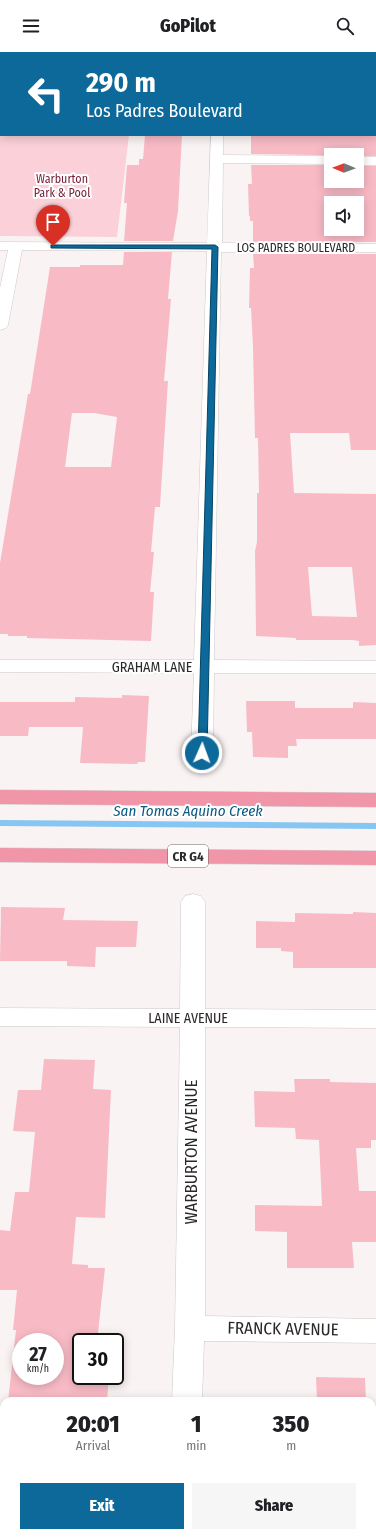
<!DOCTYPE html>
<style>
:root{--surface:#fff;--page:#f6f6f6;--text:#202124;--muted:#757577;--accent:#0d6999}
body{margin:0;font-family:"Fira Sans Condensed",sans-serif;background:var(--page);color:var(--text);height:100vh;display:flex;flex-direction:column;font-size:15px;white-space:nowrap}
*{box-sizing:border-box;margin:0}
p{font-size:13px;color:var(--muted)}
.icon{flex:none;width:22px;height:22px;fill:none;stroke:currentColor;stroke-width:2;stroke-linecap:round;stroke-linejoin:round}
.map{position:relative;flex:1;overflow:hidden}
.sheet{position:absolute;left:0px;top:1345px;width:376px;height:140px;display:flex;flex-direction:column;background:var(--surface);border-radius:12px 12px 0 0;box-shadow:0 2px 10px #0003}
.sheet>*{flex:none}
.banner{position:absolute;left:0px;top:0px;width:376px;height:84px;box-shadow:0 2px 10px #0003;background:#0d6999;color:#fff;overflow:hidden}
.needle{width:26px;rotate:271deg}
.fabs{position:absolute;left:324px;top:96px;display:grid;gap:8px}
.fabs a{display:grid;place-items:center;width:40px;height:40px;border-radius:0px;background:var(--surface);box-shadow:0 2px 10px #0003;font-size:20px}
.speed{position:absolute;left:12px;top:1281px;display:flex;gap:8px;font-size:20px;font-weight:700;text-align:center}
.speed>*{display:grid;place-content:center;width:52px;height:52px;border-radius:50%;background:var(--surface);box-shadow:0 2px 10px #0003;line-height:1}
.speed small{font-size:10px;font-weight:400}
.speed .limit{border:2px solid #111;border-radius:6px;background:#fff;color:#111}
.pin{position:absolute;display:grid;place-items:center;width:34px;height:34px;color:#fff;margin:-41px -17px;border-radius:50% 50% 50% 0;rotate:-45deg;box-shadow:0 0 4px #0007}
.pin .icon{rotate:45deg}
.me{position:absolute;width:44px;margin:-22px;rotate:2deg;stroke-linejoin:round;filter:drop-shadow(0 0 3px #0008)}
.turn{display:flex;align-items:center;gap:14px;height:84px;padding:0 20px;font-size:18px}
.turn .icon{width:52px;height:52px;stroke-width:2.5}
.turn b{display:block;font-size:28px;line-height:34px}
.eta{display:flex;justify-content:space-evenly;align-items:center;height:68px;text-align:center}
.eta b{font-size:24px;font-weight:800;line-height:28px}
.primary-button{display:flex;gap:8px;margin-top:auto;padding:8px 20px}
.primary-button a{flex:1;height:46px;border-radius:0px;background:var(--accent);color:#fff;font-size:16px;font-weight:800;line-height:46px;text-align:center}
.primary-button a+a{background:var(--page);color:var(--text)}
header{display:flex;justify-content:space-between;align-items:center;height:52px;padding:0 20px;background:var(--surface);font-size:18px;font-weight:800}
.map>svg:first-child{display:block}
.green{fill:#fbd0d8}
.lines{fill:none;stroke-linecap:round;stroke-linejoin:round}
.stream{fill:#86c6f2;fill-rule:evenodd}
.building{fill:#f8bbc6;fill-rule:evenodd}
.minor-casing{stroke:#cec8c9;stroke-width:1}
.highway-casing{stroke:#d0d0d0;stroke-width:1}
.minor{fill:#fff;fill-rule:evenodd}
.highway{fill:#f195a8;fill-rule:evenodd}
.route{fill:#0d6999;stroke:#084463}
.labels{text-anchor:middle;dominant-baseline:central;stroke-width:4;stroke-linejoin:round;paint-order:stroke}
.far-park-label{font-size:12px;fill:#741e39;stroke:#fff}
.far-street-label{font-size:12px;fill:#2a2828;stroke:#fff}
.shield{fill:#fff;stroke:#6a6868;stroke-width:1}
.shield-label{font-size:13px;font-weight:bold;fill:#2a2828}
.street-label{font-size:14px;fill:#2a2828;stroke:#fff}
.water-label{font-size:15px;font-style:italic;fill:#095983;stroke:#fff}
.near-street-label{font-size:17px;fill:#2a2828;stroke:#fff}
</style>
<header><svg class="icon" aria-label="menu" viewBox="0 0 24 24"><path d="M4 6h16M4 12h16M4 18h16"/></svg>GoPilot<svg class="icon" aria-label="search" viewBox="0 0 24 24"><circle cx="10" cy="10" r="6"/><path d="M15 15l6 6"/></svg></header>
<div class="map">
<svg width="376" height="1485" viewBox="0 0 376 1485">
<rect width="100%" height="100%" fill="#faf3f4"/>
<path class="green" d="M 0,63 L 1,83 L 129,83 L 117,185 L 0,184 Z"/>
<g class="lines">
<path class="stream" d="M 0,768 L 376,771 L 376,777 L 0,774 Z"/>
</g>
<g class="building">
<path d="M 145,83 L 182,83 L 178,159 L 173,189 L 124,189 L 127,151 L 124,151 L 127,113 L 139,113 L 139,107 L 143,107 Z"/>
<path d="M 251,83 L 376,83 L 376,104 L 251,102 Z"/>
<path d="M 251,113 L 331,113 L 331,129 L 357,129 L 357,114 L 376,114 L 376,190 L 253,190 L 253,169 L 250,169 L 250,164 L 249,164 L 248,132 L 252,132 ZM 331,151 L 357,151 L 357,177 L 331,177 Z"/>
<path d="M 124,200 L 172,200 L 168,247 L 171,247 L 164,329 L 168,329 L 161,438 L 160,455 L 155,455 L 151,500 L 154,500 L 150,540 L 154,540 L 151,589 L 27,586 L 27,584 L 8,584 L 8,582 L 0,582 L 0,511 L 28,342 L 30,342 L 50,215 L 80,215 L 80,213 L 123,213 ZM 72,361 L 94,361 L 117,365 L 111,415 L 65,415 Z"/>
<path d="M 253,202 L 376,202 L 376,398 L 351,398 L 349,381 L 290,381 L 294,441 L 376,442 L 376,593 L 359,594 L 359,589 L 352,588 L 296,588 L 296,586 L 256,584 L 255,499 L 257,490 L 257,441 L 259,441 L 258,386 L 255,386 L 253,295 L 251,256 L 249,256 L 250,216 L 254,216 ZM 308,515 L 352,515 L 357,565 L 312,564 Z"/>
<path d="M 122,643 L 149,644 L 145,710 L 138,710 L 137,712 L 80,711 L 83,675 L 29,675 L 28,684 L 0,684 L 0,650 L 75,650 L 75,645 L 122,646 Z"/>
<path d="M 246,649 L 295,649 L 295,656 L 353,656 L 353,650 L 376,651 L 376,687 L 296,687 L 297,694 L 288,694 L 288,706 L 253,705 L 252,680 L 247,680 Z"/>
<path d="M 1,855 L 65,856 L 63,868 L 138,869 L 136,895 L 96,895 L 95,915 L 67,914 L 67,909 L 0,909 Z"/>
<path d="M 353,860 L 376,861 L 376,916 L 293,916 L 293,900 L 281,899 L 281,896 L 256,896 L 256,869 L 295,870 L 295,861 L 353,862 Z"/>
<path d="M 44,1007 L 95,1008 L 93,1037 L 111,1038 L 105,1166 L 76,1165 L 72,1212 L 88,1213 L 88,1216 L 105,1216 L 97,1290 L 81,1290 L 81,1324 L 109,1324 L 107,1349 L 8,1349 L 16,1278 L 13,1278 L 17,1238 L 0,1238 L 0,1178 L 10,1179 L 15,1140 L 29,1140 L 35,1080 L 13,1079 L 18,1038 L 41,1038 ZM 21,1290 L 55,1290 L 55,1324 L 21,1324 Z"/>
<path d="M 294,1027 L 330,1027 L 330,1030 L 376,1031 L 376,1088 L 371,1088 L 371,1096 L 356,1096 L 359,1139 L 376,1139 L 376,1190 L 352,1190 L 354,1216 L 287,1216 L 287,1180 L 255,1179 L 255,1153 L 322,1154 L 319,1088 L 296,1087 L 295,1076 L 255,1075 L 254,1039 L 295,1040 Z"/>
<path d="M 316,1325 L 365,1326 L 366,1349 L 317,1349 Z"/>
</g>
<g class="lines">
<g class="minor-casing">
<g id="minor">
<rect x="21" y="0" width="12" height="1"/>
<rect x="213" y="0" width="12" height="1"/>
<rect x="0" y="18" width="1" height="8"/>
<rect x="375" y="38" width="1" height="8"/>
<path d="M 211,83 L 223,83 L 223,103 L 331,104 L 331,112 L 223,111 L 222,191 L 376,192 L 376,200 L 221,200 L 214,608 L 376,609 L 376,621 L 214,621 L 213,701 L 210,706 L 202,708 L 194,706 L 191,701 L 194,621 L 0,620 L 0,608 L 194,608 L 207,199 L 22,198 L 8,273 L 6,276 L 0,278 L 0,236 L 8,198 L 0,198 L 0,190 L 207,191 Z"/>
<rect x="357" y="105" width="19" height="8"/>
<path d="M 193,842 L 201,844 L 205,850 L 205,957 L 376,958 L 376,976 L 205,975 L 205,1264 L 376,1267 L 376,1291 L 204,1289 L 202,1349 L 172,1349 L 175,1276 L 180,975 L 0,974 L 0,956 L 180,957 L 181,850 L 185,844 Z"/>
<path d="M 168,1481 L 200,1481 L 199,1485 L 167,1485 Z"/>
</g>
</g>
<g class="highway-casing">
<g id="highway">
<path d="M 0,738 L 376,741 L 376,755 L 0,752 Z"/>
<path d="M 0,796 L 376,799 L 376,813 L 0,810 Z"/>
</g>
</g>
<use href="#minor" class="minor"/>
<use href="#highway" class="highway"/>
</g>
<path class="route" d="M 51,193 L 215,193 L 218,195 L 207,701 L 205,703 L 202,704 L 198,701 L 212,197 L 53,196 L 51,196 Z"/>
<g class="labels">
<g class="far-park-label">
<text x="62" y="127">Warburton<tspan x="62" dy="14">Park &amp; Pool</tspan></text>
</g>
<g class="far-street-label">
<text x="296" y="196">LOS PADRES BOULEVARD</text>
</g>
<rect class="shield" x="168" y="793" width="40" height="22" rx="3"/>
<g class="shield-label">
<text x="188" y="804">CR G4</text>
</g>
<g class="street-label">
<text x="152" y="615">GRAHAM LANE</text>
<text x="188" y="966">LAINE AVENUE</text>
</g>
<g class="water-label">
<text x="188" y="759">San Tomas Aquino Creek</text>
</g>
<g class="near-street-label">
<text transform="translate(191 1100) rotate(-90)">WARBURTON AVENUE</text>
<text transform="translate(283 1277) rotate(1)">FRANCK AVENUE</text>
</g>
</g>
</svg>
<div class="fabs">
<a><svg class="needle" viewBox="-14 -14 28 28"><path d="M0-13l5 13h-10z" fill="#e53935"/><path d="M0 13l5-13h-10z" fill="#757577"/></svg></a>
<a><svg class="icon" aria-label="sound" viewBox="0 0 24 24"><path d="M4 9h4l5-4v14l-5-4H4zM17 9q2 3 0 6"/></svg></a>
</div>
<div class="speed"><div>27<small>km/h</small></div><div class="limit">30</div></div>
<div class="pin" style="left:53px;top:194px;background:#d93025"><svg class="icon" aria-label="arrive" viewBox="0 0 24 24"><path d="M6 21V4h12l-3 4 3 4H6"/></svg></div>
<svg class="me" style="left:202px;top:701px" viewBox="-20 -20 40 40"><circle r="17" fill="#0d6999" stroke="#fff" stroke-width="3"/><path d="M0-11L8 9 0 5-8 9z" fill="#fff"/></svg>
<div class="banner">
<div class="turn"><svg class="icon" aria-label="left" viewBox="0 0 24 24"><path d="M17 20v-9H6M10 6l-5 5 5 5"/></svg><div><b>290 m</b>Los Padres Boulevard</div></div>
</div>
<section class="sheet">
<div class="eta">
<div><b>20:01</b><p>Arrival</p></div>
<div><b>1</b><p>min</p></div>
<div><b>350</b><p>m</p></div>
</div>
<div class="primary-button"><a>Exit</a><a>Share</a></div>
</section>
</div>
